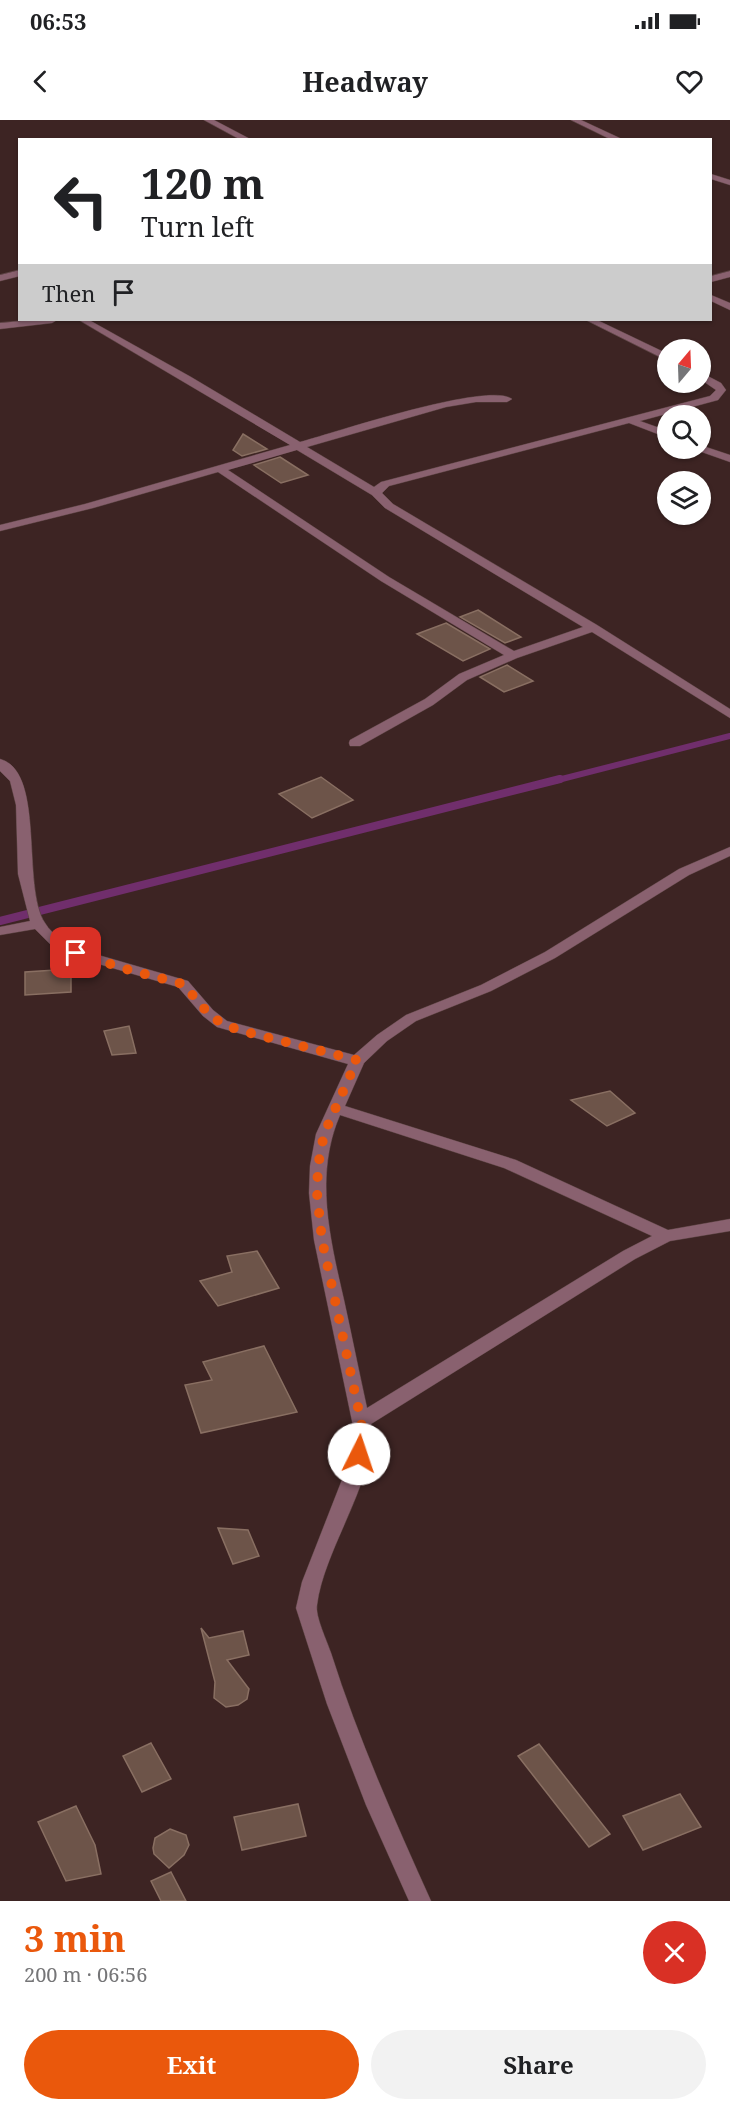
<!DOCTYPE html>
<meta charset="utf-8">
<style>
:root{--surface:#fff;--page:#f2f2f2;--text:#202124;--muted:#757577;--accent:#ea580c}
body{margin:0;font-family:"Noto Serif",serif;background:var(--page);color:var(--text);height:100vh;display:flex;flex-direction:column;font-size:22px;white-space:nowrap}
*{box-sizing:border-box;margin:0}
p{font-size:20px;color:var(--muted)}
.icon{flex:none;width:33px;height:33px;fill:none;stroke:currentColor;stroke-width:2;stroke-linecap:round;stroke-linejoin:round}
.map{position:relative;height:1781px;overflow:hidden}
.panel{display:flex;flex-direction:column;background:var(--surface);flex:1}
.panel>*{flex:none}
.hud{position:absolute;left:18px;top:18px;width:694px;height:183px;border-radius:0px;box-shadow:0 2px 4px #0004;background:#fff;color:var(--text);overflow:hidden}
.needle{width:39px;rotate:19deg}
.tools{position:absolute;left:657px;top:219px;display:grid;gap:12px}
.tools a{display:grid;place-items:center;width:54px;height:54px;border-radius:50%;background:var(--surface);box-shadow:0 2px 4px #0004;font-size:30px}
.pin{position:absolute;display:grid;place-items:center;width:51px;height:51px;color:#fff;margin:-26px;border-radius:12px;box-shadow:0 3px 9px #0006}
.me{position:absolute;width:66px;margin:-33px;rotate:4deg;stroke-linejoin:round;filter:drop-shadow(0 0 4px #0008)}
.turn{display:flex;align-items:center;gap:21px;height:126px;padding:0 24px;font-size:27px}
.turn .icon{width:78px;height:78px;stroke-width:2.5}
.turn b{display:block;font-size:42px;line-height:51px}
.then{display:flex;align-items:center;height:57px;padding:0 24px;background:#0003;gap:12px;font-size:22px}
.round{display:grid;place-items:center;flex:none;width:63px;height:63px;border-radius:32px;background:var(--page)}
.headline{display:flex;align-items:center;justify-content:space-between;height:102px;padding:0 24px}
h1{font-size:36px;font-weight:700;line-height:45px;color:var(--accent)}
.primary-button{display:flex;gap:12px;margin-top:auto;padding:12px 24px}
.primary-button a{flex:1;height:69px;border-radius:36px;background:var(--accent);color:#fff;font-size:24px;font-weight:700;line-height:69px;text-align:center}
.primary-button a+a{background:var(--page);color:var(--text)}
.status{display:flex;justify-content:space-between;align-items:center;height:42px;padding:0 30px;background:var(--surface);direction:ltr}
.status svg{height:16px;fill:currentColor}
header{display:flex;justify-content:space-between;align-items:center;height:78px;padding:0 24px;background:var(--surface);font-size:27px;font-weight:700}
.map>svg:first-child{display:block}
.lines{fill:none;stroke-linecap:round;stroke-linejoin:round}
.stream-far1{stroke:#702e6c;stroke-width:6}
.stream{stroke:#702e6c;stroke-width:8}
.building{fill:#6d5449;stroke:#896f62;stroke-width:1.5}
.minor-casing{stroke:#5a4241;stroke-width:1}
.minor{fill:#89616f;fill-rule:evenodd}
.route{stroke:#ea580c;stroke-width:10;stroke-dasharray:0 18}
</style>
<div class="status"><b>06:53</b><svg viewBox="0 0 49 12"><path d="M0 12V9h3v3zM5 12V6h3v6zM10 12V3h3v9zM15 12V0h3v12zM26 1h20v11H26zM47 4h2v5h-2z"/></svg></div>
<header><svg class="icon" aria-label="back" viewBox="0 0 24 24"><path d="M15 5l-7 7 7 7"/></svg>Headway<svg class="icon" aria-label="heart" viewBox="0 0 24 24"><path d="M12 20l-8-8c-3-5 5-10 8-4 3-6 11-1 8 4z"/></svg></header>
<div class="map">
<svg width="730" height="1781" viewBox="0 0 730 1781">
<rect width="100%" height="100%" fill="#3d2423"/>
<g class="lines">
<path class="stream-far1" d="M 554,661 L 730,616"/>
<path class="stream" d="M 0,801 L 560,659"/>
</g>
<g class="building">
<path d="M 243,314 L 267,329 L 242,336 L 233,330 Z"/>
<path d="M 280,337 L 308,355 L 281,363 L 254,345 Z"/>
<path d="M 478,490 L 521,517 L 505,523 L 460,497 Z"/>
<path d="M 446,503 L 490,529 L 463,541 L 417,514 Z"/>
<path d="M 507,545 L 533,561 L 504,572 L 480,557 Z"/>
<path d="M 321,657 L 353,680 L 312,698 L 279,674 Z"/>
<path d="M 71,849 L 71,872 L 25,875 L 25,852 Z"/>
<path d="M 129,906 L 136,933 L 112,935 L 104,911 Z"/>
<path d="M 610,971 L 635,993 L 607,1006 L 571,980 Z"/>
<path d="M 257,1131 L 279,1168 L 218,1186 L 200,1161 L 232,1152 L 227,1136 Z"/>
<path d="M 264,1226 L 297,1292 L 201,1313 L 185,1265 L 212,1260 L 203,1242 Z"/>
<path d="M 218,1408 L 248,1410 L 259,1436 L 233,1444 Z"/>
<path d="M 201,1508 L 209,1518 L 243,1511 L 249,1535 L 227,1540 L 249,1569 L 247,1579 L 238,1585 L 226,1587 L 214,1578 L 215,1562 Z"/>
<path d="M 151,1623 L 171,1659 L 142,1672 L 123,1636 Z"/>
<path d="M 539,1624 L 610,1714 L 589,1727 L 518,1636 Z"/>
<path d="M 680,1674 L 701,1707 L 643,1730 L 623,1696 Z"/>
<path d="M 298,1684 L 306,1716 L 242,1730 L 234,1697 Z"/>
<path d="M 76,1686 L 95,1725 L 101,1754 L 66,1761 L 38,1702 Z"/>
<path d="M 170,1709 L 186,1715 L 189,1725 L 184,1735 L 169,1748 L 154,1734 L 153,1728 L 155,1718 Z"/>
<path d="M 171,1752 L 186,1781 L 161,1781 L 151,1761 Z"/>
</g>
<g class="lines">
<g class="minor-casing">
<g id="minor">
<path d="M 204,0 L 214,0 L 252,20 L 241,20 Z"/>
<path d="M 571,0 L 581,0 L 624,20 L 612,20 Z"/>
<path d="M 711,54 L 730,60 L 730,65 L 711,59 Z"/>
<path d="M 20,150 L 20,156 L 0,161 L 0,155 Z"/>
<path d="M 730,151 L 730,157 L 711,162 L 711,156 Z"/>
<path d="M 711,175 L 730,183 L 730,190 L 711,181 Z"/>
<path d="M 32,200 L 57,200 L 52,203 L 0,209 L 0,203 Z"/>
<path d="M 79,200 L 89,200 L 191,257 L 300,322 C 334,313 488,261 512,279 L 507,282 L 476,282 L 446,287 L 307,327 L 374,367 L 381,362 L 710,276 L 716,270 L 700,259 L 700,252 L 721,263 L 726,270 L 718,280 L 640,301 L 668,311 L 668,318 L 629,303 L 389,366 L 382,373 L 393,384 L 597,505 L 730,589 L 730,598 L 592,512 L 517,538 L 467,560 L 433,585 L 360,626 L 350,626 L 349,623 L 350,620 L 425,579 L 459,554 L 504,535 L 381,461 L 218,352 L 93,388 L 0,411 L 0,405 L 85,384 L 290,325 ZM 297,330 L 372,375 L 385,388 L 583,507 L 514,531 L 389,457 L 228,350 Z"/>
<path d="M 586,200 L 597,200 L 668,234 L 668,241 Z"/>
<path d="M 700,325 L 730,335 L 730,342 L 696,330 L 695,328 L 700,328 Z"/>
<path d="M 0,639 C 46,651 21,766 45,803 C 53,816 67,824 81,830 L 188,861 L 213,890 L 227,901 L 354,935 L 377,915 L 406,895 L 481,865 L 545,832 L 679,749 L 730,727 L 730,736 L 689,755 L 555,838 L 491,871 L 416,901 L 387,921 L 364,943 L 345,986 L 516,1040 L 668,1110 L 730,1099 L 730,1111 L 670,1121 L 635,1139 L 371,1304 C 377,1360 324,1428 317,1485 C 315,1496 327,1521 331,1533 C 358,1618 394,1699 431,1781 L 409,1781 L 366,1685 L 327,1584 L 296,1488 L 302,1462 L 347,1347 L 354,1320 L 352,1301 L 314,1120 L 309,1073 L 310,1046 L 316,1014 L 348,944 L 217,907 L 203,896 L 178,867 L 71,836 L 55,829 L 35,809 L 0,815 L 0,807 L 30,801 L 18,754 L 16,685 L 10,661 L 0,651 ZM 340,995 L 504,1048 L 652,1116 L 623,1131 L 367,1288 C 359,1252 352,1216 344,1180 C 330,1119 314,1055 340,995 Z"/>
</g>
</g>
<use href="#minor" class="minor"/>
</g>
<g class="lines">
<path class="route" d="M 76,833 L 129,850 L 183,864 L 208,893 L 222,904 L 242,911 L 357,940 L 324,1014 L 318,1046 L 317,1073 L 322,1120 L 361,1301 L 363,1320 L 359,1334"/>
</g>
</svg>
<div class="tools">
<a><svg class="needle" viewBox="-14 -14 28 28"><path d="M0-13l5 13h-10z" fill="#e53935"/><path d="M0 13l5-13h-10z" fill="#757577"/></svg></a>
<a><svg class="icon" aria-label="search" viewBox="0 0 24 24"><circle cx="10" cy="10" r="6"/><path d="M15 15l6 6"/></svg></a>
<a><svg class="icon" aria-label="layers" viewBox="0 0 24 24"><path d="M12 4l9 5-9 5-9-5zM3 14l9 5 9-5"/></svg></a>
</div>
<div class="pin" style="left:76px;top:833px;background:#d93025"><svg class="icon" aria-label="arrive" viewBox="0 0 24 24"><path d="M6 21V4h12l-3 4 3 4H6"/></svg></div>
<svg class="me" style="left:359px;top:1334px" viewBox="-20 -20 40 40"><circle r="19" fill="#fff"/><path d="M0-13L10 11 0 6-10 11z" fill="#ea580c"/></svg>
<div class="hud">
<div class="turn"><svg class="icon" aria-label="left" viewBox="0 0 24 24"><path d="M17 20v-9H6M10 6l-5 5 5 5"/></svg><div><b>120 m</b>Turn left</div></div>
<div class="then">Then<svg class="icon" aria-label="arrive" viewBox="0 0 24 24"><path d="M6 21V4h12l-3 4 3 4H6"/></svg></div>
</div>
</div>
<section class="panel">
<div class="headline"><div><h1>3 min</h1><p>200 m · 06:56</p></div><a class="round" style="background:#d93025;color:#fff"><svg class="icon" aria-label="close" viewBox="0 0 24 24"><path d="M6 6l12 12M18 6L6 18"/></svg></a></div>
<div class="primary-button"><a>Exit</a><a>Share</a></div>
</section>
